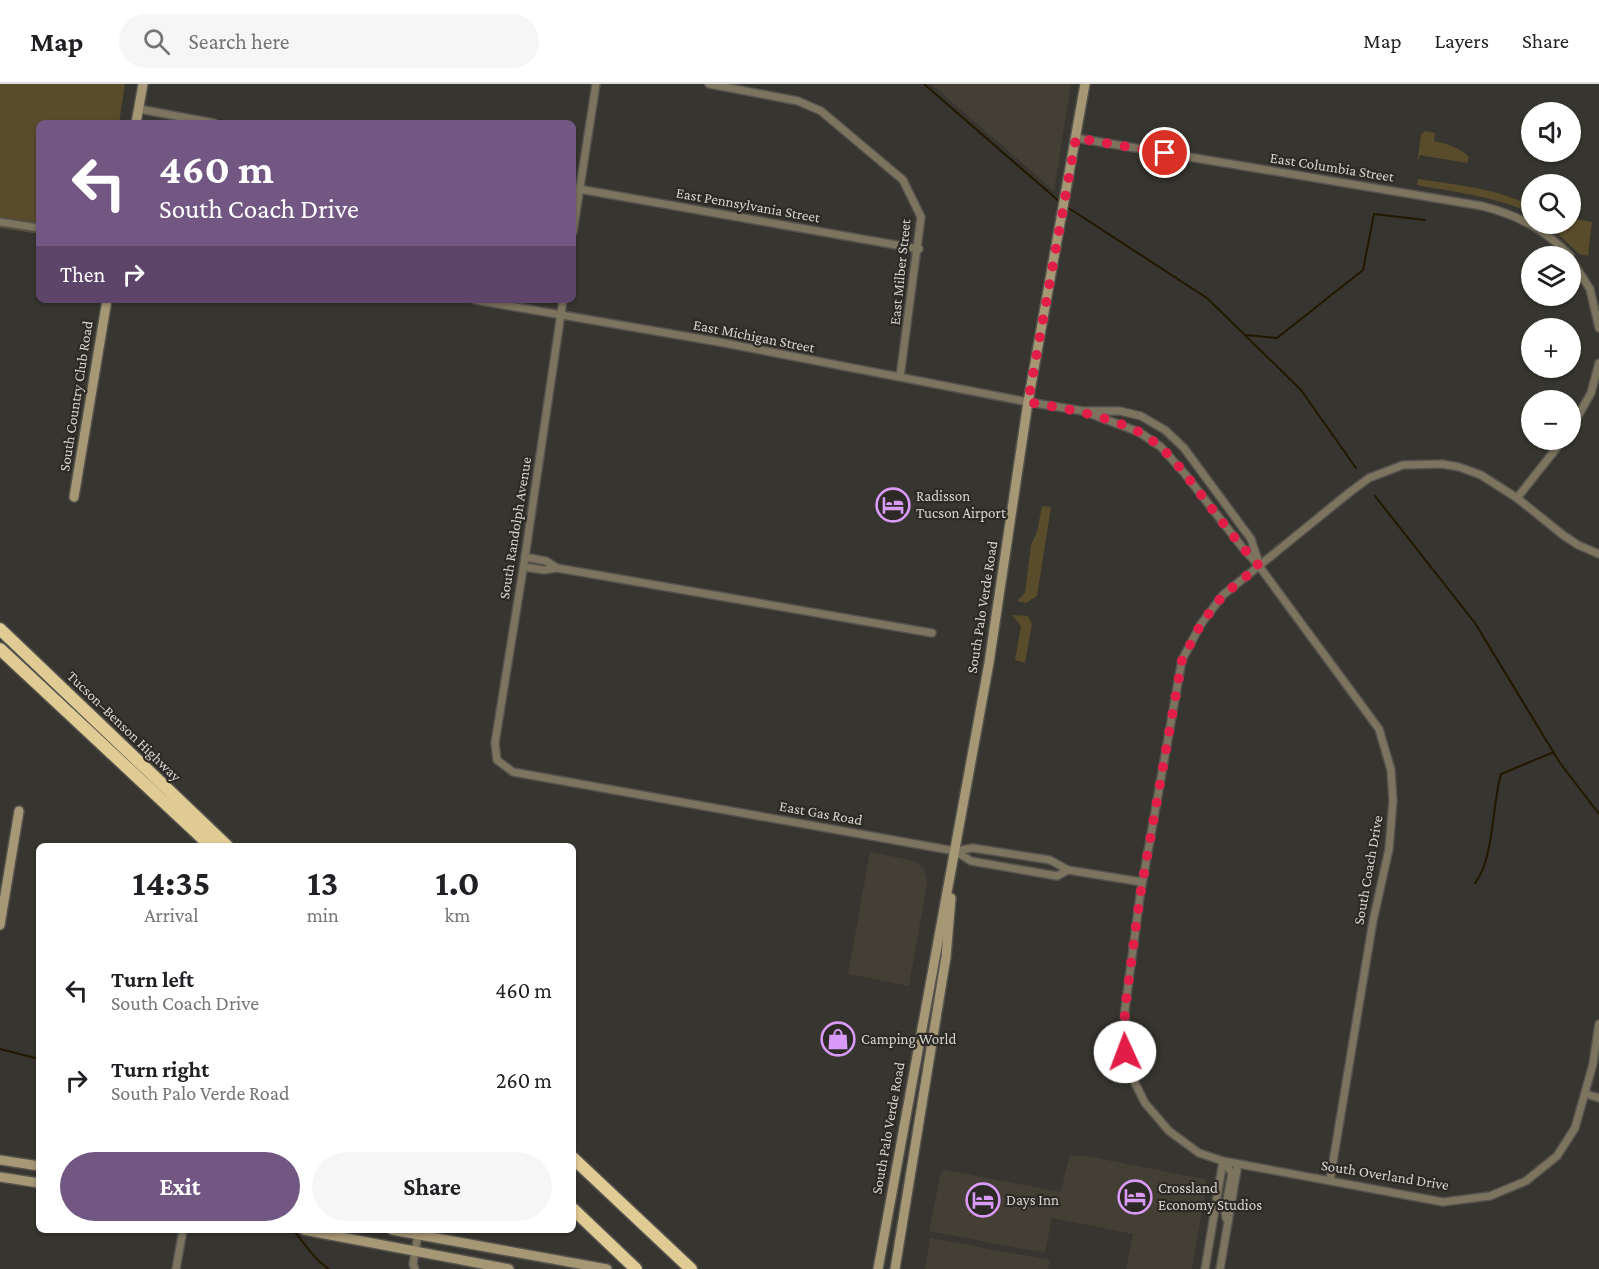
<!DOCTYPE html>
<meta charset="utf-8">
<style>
:root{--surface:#fff;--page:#f6f6f6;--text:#202124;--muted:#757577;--line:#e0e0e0;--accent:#735783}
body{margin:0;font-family:"Crimson Pro",serif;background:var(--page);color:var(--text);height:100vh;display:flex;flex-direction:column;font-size:22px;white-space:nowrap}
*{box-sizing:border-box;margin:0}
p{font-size:20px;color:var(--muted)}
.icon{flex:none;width:33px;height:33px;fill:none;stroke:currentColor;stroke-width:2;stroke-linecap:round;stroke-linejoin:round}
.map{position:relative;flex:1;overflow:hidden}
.panel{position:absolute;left:36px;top:759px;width:540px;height:390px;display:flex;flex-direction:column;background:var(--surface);border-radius:9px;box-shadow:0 2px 4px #0004}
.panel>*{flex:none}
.hud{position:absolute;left:36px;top:36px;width:540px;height:183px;border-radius:9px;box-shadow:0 2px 4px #0004;background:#735783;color:#fff;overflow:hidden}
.controls{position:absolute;left:1521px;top:18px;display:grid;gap:12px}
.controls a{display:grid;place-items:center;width:60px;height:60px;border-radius:50%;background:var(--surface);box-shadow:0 2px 4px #0004;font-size:30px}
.pin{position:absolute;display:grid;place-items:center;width:51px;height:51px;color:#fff;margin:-26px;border:3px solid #fff;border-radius:50%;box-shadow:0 2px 6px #0007}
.me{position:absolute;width:66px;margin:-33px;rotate:358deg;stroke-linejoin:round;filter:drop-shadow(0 0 4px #0008)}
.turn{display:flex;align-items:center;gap:21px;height:126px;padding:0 24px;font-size:27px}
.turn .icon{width:78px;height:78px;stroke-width:2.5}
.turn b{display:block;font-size:42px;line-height:51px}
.then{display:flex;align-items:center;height:57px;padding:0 24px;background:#0003;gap:12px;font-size:22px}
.eta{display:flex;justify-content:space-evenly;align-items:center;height:102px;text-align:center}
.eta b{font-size:36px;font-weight:700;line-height:42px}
.primary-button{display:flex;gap:12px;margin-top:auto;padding:12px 24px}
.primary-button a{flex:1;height:69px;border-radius:36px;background:var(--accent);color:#fff;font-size:24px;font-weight:700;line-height:69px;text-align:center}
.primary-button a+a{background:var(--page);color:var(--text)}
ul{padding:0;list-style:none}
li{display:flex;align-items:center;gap:18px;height:90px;padding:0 24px}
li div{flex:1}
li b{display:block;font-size:22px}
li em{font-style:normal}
header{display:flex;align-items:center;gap:36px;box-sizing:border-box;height:84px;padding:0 30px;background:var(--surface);border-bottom:2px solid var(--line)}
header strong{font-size:28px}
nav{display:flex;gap:33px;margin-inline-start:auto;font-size:21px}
.search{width:420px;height:54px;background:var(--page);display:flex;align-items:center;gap:15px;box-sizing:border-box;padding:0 21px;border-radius:33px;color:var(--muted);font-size:22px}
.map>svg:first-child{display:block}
.built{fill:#443f34}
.green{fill:#594c2b}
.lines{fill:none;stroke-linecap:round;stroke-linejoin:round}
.stream{stroke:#221800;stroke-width:2}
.street-casing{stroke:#54524c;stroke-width:10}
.secondary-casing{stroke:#54524c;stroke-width:12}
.highway-casing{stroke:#54524c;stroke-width:15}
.street{stroke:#7d745f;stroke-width:7}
.secondary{stroke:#a69775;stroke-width:9}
.highway{stroke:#e1cb95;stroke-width:12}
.route{stroke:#e11d48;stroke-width:10;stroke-dasharray:0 18}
.labels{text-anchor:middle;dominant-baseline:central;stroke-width:4.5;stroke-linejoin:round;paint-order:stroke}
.street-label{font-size:15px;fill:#d6d4d1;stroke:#2d2a25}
.poi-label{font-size:15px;fill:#d6d4d1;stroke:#2d2a25;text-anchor:start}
</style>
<header>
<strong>Map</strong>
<div class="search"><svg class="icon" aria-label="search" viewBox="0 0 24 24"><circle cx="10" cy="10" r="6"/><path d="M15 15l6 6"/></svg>Search here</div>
<nav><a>Map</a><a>Layers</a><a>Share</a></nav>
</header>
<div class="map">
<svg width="1599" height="1185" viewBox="0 0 1599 1185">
<rect width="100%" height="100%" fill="#37352f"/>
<g class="built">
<path d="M 931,0 L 1071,0 L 1054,107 L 1020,77 Z"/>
<path d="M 870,768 L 915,777 L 924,785 L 927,798 L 909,902 L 848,890 Z"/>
<path d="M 1081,1071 L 1204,1095 L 1207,1099 L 1192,1185 L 1126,1185 L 1133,1150 L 1052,1134 L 1045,1169 L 929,1147 L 941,1088 L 944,1086 L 1061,1108 L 1069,1073 Z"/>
<path d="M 930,1154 L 1050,1176 L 1048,1185 L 925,1185 Z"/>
</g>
<g class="green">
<path d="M 0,0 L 125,0 L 119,39 L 39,39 L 39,150 L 0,144 Z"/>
<path d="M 1425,47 L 1435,49 L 1434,57 C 1447,60 1459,63 1469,73 L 1467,79 L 1420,71 L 1417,79 L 1421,51 Z"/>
<path d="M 1418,95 C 1456,101 1496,104 1531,122 L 1531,129 C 1496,113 1455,108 1417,101 Z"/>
<path d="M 1571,134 L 1592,138 L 1588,172 L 1579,170 L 1547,140 L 1570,140 Z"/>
<path d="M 1042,422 L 1051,423 L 1037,512 L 1026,519 L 1017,517 L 1025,509 L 1031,461 L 1037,448 Z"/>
<path d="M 1012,531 L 1028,532 L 1032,540 L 1025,579 L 1015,576 L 1021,542 Z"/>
</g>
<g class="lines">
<g class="stream">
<path d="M 924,0 L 1060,118"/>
<path d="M 1067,123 L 1207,214 L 1301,306 L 1356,384"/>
<path d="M 1246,251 L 1277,254 L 1363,186 L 1374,130 L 1425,136"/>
<path d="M 1375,412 L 1475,539 L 1560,679 L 1599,730"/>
<path d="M 1475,799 C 1494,776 1492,720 1501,690 L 1554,668"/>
<path d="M 0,965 L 39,975"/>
<path d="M 293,1146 C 305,1159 313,1175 329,1185"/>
</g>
<g class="street-casing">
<g id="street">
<path d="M 709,0 L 798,17 L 821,27 L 903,96 L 921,133 L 900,293"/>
<path d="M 139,25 L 214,39"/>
<path d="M 1076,54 L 1482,122 C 1517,131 1545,145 1570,172"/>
<path d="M 573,104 L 919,165"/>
<path d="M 0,138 L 39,144"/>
<path d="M 573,148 L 596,0"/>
<path d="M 1570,174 L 1590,205 L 1599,244"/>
<path d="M 475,216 L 719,258 L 1028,318 L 1083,327 L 1120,327 L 1141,332 L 1165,346 L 1184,364 L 1251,455 L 1259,479"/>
<path d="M 563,216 L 525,473 L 495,659 L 497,676 L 513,688 L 955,767 L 973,764 L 1050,776 L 1068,786 L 1142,798"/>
<path d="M 1083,327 L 1139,348 L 1161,363 L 1185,390 L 1242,463 L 1259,482 L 1379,645 L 1391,686 L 1393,717 L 1389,765 L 1373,837 L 1330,1096"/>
<path d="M 1570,346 L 1591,309 L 1599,279"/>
<path d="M 1517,414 L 1563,356"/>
<path d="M 1599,470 L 1578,461 L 1563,451 L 1517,414 L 1481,391 L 1459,383 L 1442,380 L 1403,381 L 1369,394 L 1350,408 L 1223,511 L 1201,540 L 1182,576 L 1140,812 L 1125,925 L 1124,952 L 1127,983 L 1145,1019 L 1169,1047 L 1199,1069 L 1223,1077 L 1443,1118 L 1490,1112 L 1526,1097 L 1557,1072 L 1575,1044 L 1593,980 L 1599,940"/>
<path d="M 525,473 L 546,477 L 557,484"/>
<path d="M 524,483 L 544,486 L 557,484 L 932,549"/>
<path d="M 955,767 L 971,777 L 1057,792 L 1068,786"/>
<path d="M 1586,1010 L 1599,1014"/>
<path d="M 1223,1077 L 1232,1089 L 1225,1126 L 1226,1134"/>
<path d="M 176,1185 L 183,1146"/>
<path d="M 415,1185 L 413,1180 L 418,1151"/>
<path d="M 1205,1185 L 1223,1077"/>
<path d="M 1220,1185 L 1238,1080"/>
</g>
</g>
<g class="secondary-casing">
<g id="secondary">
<path d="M 136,39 L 143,0"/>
<path d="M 74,413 L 107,216"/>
<path d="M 0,841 L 19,727"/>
<path d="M 0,1076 L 39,1082"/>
<path d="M 0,1093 L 39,1099"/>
<path d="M 304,1146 L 509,1185"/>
<path d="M 392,1146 L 607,1185"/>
<path d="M 878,1185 L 989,579 L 1028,318 L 1085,0"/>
<path d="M 895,1185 L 946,873 L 951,814"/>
</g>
</g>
<g class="highway-casing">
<g id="highway">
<path d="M 0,545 L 227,762"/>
<path d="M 0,565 L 211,762"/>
<path d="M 573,1074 L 691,1185"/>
<path d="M 573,1125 L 636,1185"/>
</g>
</g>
<use href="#street" class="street"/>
<use href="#secondary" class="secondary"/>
<use href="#highway" class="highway"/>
</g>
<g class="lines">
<path class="route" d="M 1125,968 L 1124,952 L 1125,925 L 1140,812 L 1182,576 L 1201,540 L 1223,511 L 1259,482 C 1241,462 1225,442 1209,421 C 1189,396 1169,364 1139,348 C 1105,331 1066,325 1028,318 L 1076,54 L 1165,69"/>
</g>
<defs>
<g id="hotel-ring" transform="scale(1.725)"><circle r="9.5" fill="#2d2a25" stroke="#d99af8" stroke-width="1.5"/><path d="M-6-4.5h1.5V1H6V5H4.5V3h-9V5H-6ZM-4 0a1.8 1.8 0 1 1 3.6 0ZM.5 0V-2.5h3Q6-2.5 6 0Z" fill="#d99af8"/></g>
<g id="shop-ring" transform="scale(1.725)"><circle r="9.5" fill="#2d2a25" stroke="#d99af8" stroke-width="1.5"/><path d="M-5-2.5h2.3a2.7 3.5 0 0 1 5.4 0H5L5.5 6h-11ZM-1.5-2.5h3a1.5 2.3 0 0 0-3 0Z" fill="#d99af8"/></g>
</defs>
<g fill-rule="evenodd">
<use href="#hotel-ring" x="893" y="421"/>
<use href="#shop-ring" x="838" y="955"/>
<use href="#hotel-ring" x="1135" y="1113"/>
<use href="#hotel-ring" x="983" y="1116"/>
</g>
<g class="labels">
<g class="street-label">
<text transform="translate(1332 83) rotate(9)">East Columbia Street</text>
<text transform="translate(748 121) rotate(10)">East Pennsylvania Street</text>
<text transform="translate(900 188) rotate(-84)">East Milber Street</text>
<text transform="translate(754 252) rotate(11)">East Michigan Street</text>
<text transform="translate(76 312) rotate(-81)">South Country Club Road</text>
<text transform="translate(515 444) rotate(-81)">South Randolph Avenue</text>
<text transform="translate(982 523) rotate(-81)">South Palo Verde Road</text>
<text transform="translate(124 642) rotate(44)">Tucson–Benson Highway</text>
<text transform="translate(821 729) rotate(10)">East Gas Road</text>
<text transform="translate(1368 786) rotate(-80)">South Coach Drive</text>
<text transform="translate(888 1044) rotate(-80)">South Palo Verde Road</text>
<text transform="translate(1385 1091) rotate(9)">South Overland Drive</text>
</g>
<g class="poi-label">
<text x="916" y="412">Radisson<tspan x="916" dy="17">Tucson Airport</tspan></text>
<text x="861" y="955">Camping World</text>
<text x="1158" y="1104">Crossland<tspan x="1158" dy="17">Economy Studios</tspan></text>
<text x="1006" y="1116">Days Inn</text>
</g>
</g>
</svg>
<div class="controls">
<a><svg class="icon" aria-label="sound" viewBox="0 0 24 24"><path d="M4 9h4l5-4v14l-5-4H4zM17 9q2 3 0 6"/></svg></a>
<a><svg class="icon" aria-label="search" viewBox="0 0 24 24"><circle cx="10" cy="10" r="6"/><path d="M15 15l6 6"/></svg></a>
<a><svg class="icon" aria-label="layers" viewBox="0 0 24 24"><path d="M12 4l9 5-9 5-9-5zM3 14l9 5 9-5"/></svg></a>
<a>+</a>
<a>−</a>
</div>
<div class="pin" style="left:1165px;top:69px;background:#d93025"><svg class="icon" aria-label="arrive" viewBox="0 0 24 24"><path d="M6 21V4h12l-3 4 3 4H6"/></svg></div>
<svg class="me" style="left:1125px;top:968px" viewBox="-20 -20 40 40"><circle r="19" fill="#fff"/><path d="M0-13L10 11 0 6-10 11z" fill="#e11d48"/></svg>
<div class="hud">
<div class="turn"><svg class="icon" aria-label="left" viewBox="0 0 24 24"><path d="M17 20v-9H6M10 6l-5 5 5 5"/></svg><div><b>460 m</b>South Coach Drive</div></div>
<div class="then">Then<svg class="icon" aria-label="right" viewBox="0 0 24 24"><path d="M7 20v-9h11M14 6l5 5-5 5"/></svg></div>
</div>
<section class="panel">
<div class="eta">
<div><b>14:35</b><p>Arrival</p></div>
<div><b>13</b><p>min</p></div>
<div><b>1.0</b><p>km</p></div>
</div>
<ul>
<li><svg class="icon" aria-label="left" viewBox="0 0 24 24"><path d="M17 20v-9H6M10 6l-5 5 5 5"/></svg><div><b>Turn left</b><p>South Coach Drive</p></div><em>460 m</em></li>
<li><svg class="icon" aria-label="right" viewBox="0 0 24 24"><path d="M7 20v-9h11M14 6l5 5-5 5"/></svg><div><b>Turn right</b><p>South Palo Verde Road</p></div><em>260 m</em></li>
</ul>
<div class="primary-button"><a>Exit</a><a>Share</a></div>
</section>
</div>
